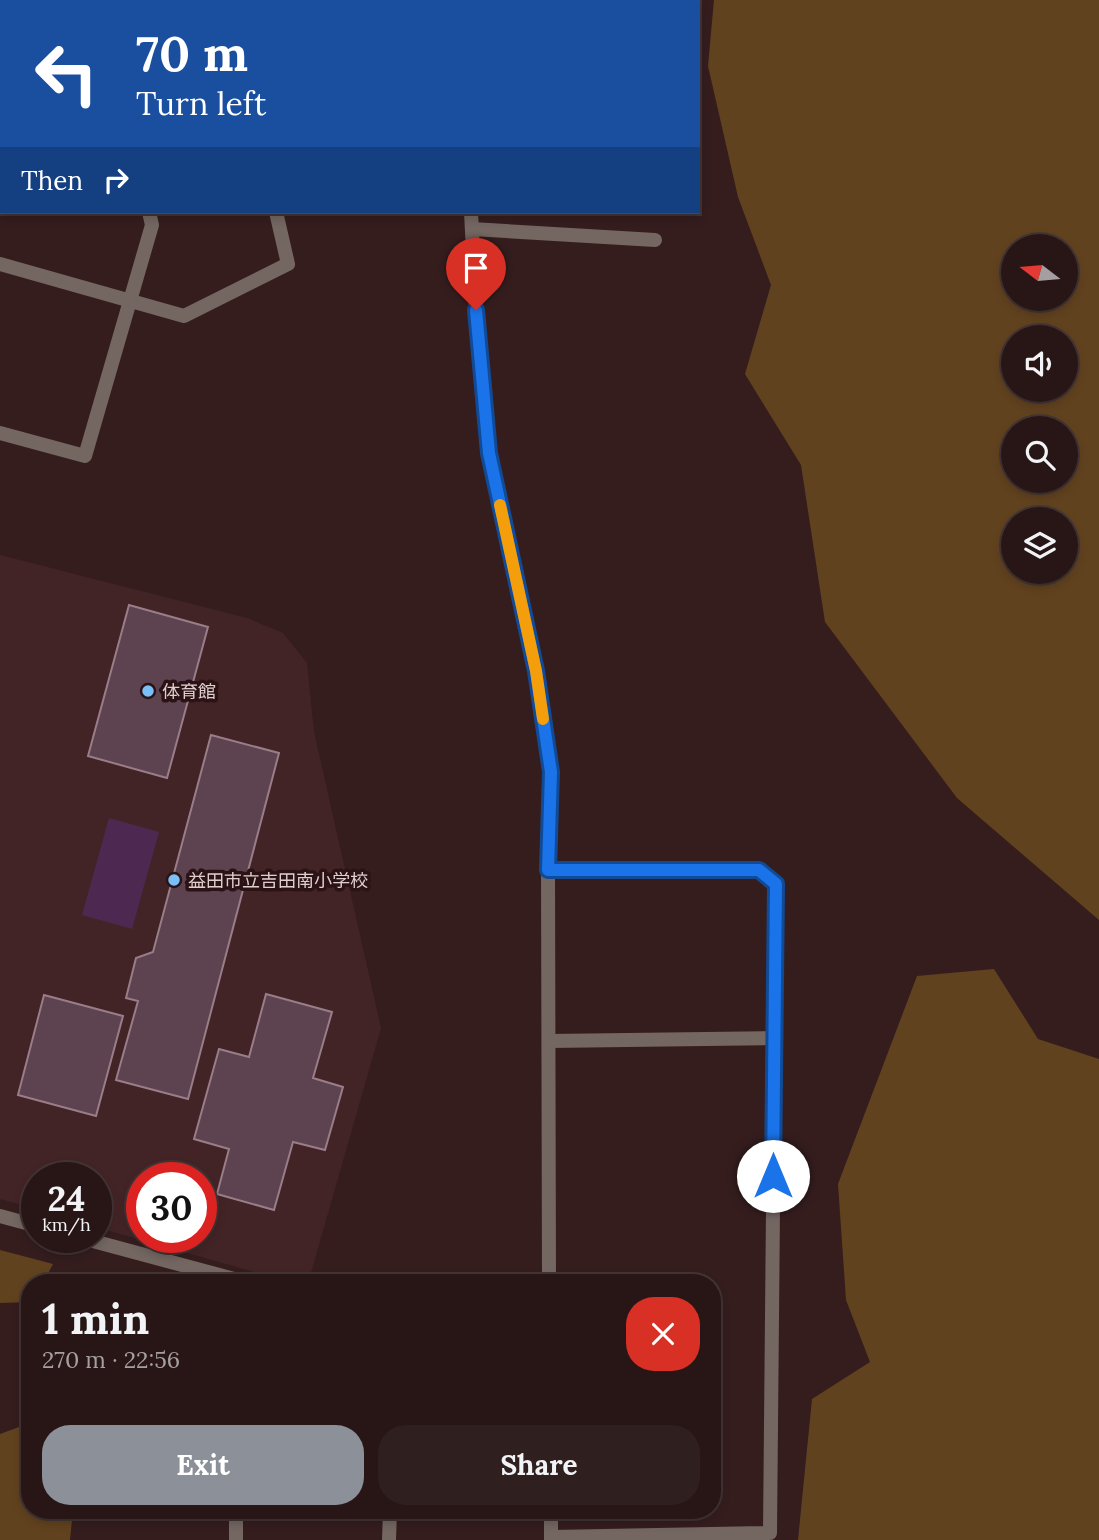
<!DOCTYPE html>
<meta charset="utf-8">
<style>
:root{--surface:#281616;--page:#301f1f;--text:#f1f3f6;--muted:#a59fa1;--line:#443535;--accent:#8c9099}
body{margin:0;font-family:Lora,"Noto Sans JP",serif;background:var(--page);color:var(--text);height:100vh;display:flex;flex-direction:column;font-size:26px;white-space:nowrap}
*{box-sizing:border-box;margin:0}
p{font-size:23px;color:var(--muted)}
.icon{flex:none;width:38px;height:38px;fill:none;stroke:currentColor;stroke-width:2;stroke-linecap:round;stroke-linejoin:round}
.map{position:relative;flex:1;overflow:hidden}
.side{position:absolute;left:21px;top:1274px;width:700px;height:245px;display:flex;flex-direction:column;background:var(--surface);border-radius:28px;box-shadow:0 4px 10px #0003,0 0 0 2px var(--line)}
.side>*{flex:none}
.banner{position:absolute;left:0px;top:0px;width:700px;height:214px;box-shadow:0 4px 10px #0003,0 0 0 2px var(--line);background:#1a4fa0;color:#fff;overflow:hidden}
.needle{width:46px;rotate:286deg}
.fabs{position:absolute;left:1001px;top:234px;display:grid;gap:14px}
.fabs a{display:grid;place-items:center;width:77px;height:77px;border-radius:50%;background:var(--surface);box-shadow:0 4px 10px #0003,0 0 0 2px var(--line);font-size:35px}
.speed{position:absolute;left:21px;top:1162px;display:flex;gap:14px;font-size:35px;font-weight:700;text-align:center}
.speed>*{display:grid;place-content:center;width:91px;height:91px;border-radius:50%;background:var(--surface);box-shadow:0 4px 10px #0003,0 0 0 2px var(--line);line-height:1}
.speed small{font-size:18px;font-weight:400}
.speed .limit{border:10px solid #d22;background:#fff;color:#111}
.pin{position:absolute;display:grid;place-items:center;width:60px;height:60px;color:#fff;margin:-72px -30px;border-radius:50% 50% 50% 0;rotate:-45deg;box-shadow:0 0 7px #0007}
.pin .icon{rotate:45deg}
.me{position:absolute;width:77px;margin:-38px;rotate:0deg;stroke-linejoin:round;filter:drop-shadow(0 0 5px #0008)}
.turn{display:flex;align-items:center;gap:24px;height:147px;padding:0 21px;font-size:32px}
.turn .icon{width:91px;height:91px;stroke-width:2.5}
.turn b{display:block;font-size:49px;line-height:60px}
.then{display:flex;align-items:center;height:66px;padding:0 21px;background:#0003;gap:14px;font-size:26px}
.round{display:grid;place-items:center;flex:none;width:74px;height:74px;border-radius:28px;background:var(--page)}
.headline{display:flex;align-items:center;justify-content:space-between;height:119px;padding:0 21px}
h1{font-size:42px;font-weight:700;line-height:52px}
.button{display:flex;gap:14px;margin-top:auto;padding:14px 21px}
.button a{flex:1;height:80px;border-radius:28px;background:var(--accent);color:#fff;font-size:28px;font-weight:700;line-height:80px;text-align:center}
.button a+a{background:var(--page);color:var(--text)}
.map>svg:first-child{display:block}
.built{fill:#432426;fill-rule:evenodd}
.green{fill:#61421f;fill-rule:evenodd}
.water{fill:#4d2851}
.building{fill:#5c434f;stroke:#997d89;stroke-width:2}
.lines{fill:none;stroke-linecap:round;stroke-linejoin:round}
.minor{stroke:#746762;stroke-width:14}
.route-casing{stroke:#114b97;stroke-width:18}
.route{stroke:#1a73e8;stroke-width:12}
.slow{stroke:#f59e0b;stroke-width:12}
.poi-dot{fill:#7abff8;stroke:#2b1315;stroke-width:2.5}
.labels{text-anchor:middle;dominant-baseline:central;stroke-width:7;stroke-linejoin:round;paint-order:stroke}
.poi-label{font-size:18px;fill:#dfcece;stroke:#2b1315;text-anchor:start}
</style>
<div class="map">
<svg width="1099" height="1540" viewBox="0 0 1099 1540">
<rect width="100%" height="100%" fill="#351d1e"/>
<path class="built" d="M 0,555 L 247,618 L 283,633 L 307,663 L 314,732 L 381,1028 L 308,1283 L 293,1283 L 96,1227 L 96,1178 L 37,1178 L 37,1209 L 0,1199 ZM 142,1178 L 201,1178 L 201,1237 L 142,1237 Z"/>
<g class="green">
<path d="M 714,0 L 1099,0 L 1099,920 L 957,798 L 825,622 L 801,465 L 745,374 L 771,285 L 738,197 L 708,66 ZM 1013,247 L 1066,247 L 1066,299 L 1013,299 ZM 1013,338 L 1066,338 L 1066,390 L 1013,390 ZM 1013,429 L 1066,429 L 1066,481 L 1013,481 ZM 1013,520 L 1066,520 L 1066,572 L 1013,572 Z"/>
<path d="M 994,969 L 1038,1039 L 1099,1059 L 1099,1540 L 798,1540 L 812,1399 L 870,1362 L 846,1300 L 838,1184 L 917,976 Z"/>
<path d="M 0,1250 L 53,1264 L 43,1283 L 30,1283 L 30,1302 L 0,1303 Z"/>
<path d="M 30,1423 L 30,1510 L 73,1510 L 70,1540 L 0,1540 L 0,1434 Z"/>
</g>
<path class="water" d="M 109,818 L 159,832 L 132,929 L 82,915 Z"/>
<g class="building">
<path d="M 129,605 L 208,627 L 167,778 L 88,756 Z"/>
<path d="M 211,735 L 279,753 L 188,1099 L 116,1080 L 138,1001 L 126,998 L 136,958 L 153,952 Z"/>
<path d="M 266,994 L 332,1012 L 313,1078 L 343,1087 L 325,1150 L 293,1142 L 274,1210 L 217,1194 L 229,1149 L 194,1139 L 219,1049 L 249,1057 Z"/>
<path d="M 44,995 L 123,1016 L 96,1116 L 18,1095 Z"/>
</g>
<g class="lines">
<g class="minor">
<path d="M 8,0 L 10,2"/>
<path d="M 98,0 L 99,2"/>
<path d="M 462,0 L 462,2"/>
<path d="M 69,2 L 76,0"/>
<path d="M 607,2 L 608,0"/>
<path d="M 0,55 L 2,51"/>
<path d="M 471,212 L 476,310 L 489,453 L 536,671 L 551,772 L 548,870 L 549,1283"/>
<path d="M 472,229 L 655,240"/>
<path d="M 0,264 L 184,316 L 288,264 L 276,212"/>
<path d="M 0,433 L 85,456 L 152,225 L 149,212"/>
<path d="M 548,870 L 759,870 L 776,884 L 770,1533 L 551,1537"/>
<path d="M 549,1041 L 774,1038"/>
<path d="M 0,1216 L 37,1226"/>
<path d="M 78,1237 L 249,1283"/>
<path d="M 236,1510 L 236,1540"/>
<path d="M 551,1510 L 551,1540"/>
<path d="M 389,1540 L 390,1510"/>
</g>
</g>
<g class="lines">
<g class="route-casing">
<path id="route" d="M 476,310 L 489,453 L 536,671 L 551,772 L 548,870 L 759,870 L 776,884 L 773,1176"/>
</g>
<use href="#route" class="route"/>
<path class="slow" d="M 500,505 L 536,671 L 543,719"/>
</g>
<g class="poi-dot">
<circle cx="148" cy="691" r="7"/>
<circle cx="174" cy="880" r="7"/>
</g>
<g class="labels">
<g class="poi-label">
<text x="162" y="691">体育館</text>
<text x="188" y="880">益田市立吉田南小学校</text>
</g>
</g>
</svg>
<div class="fabs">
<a><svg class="needle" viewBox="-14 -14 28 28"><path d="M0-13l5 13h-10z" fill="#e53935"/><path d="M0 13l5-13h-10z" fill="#a59fa1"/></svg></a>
<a><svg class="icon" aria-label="sound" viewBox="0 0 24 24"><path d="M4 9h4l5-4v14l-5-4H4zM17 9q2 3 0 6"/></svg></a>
<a><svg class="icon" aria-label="search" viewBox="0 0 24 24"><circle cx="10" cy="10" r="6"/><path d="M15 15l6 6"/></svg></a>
<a><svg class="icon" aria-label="layers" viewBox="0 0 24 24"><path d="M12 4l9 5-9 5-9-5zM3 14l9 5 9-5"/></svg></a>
</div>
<div class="speed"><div>24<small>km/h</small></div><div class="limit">30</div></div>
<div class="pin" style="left:476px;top:310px;background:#d93025"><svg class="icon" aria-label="arrive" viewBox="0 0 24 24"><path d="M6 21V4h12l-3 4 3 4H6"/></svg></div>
<svg class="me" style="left:773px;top:1176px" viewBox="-20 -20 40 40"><circle r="19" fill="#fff"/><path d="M0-13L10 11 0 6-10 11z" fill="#1a73e8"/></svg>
<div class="banner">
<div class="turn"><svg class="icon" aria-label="left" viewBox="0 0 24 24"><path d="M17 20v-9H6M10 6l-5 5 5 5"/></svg><div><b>70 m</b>Turn left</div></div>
<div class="then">Then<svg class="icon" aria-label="right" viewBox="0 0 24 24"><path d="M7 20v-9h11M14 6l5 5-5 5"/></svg></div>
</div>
<section class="side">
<div class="headline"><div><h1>1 min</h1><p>270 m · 22:56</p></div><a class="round" style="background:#d93025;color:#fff"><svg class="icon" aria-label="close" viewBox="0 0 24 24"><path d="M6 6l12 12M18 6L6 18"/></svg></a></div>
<div class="button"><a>Exit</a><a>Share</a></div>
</section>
</div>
